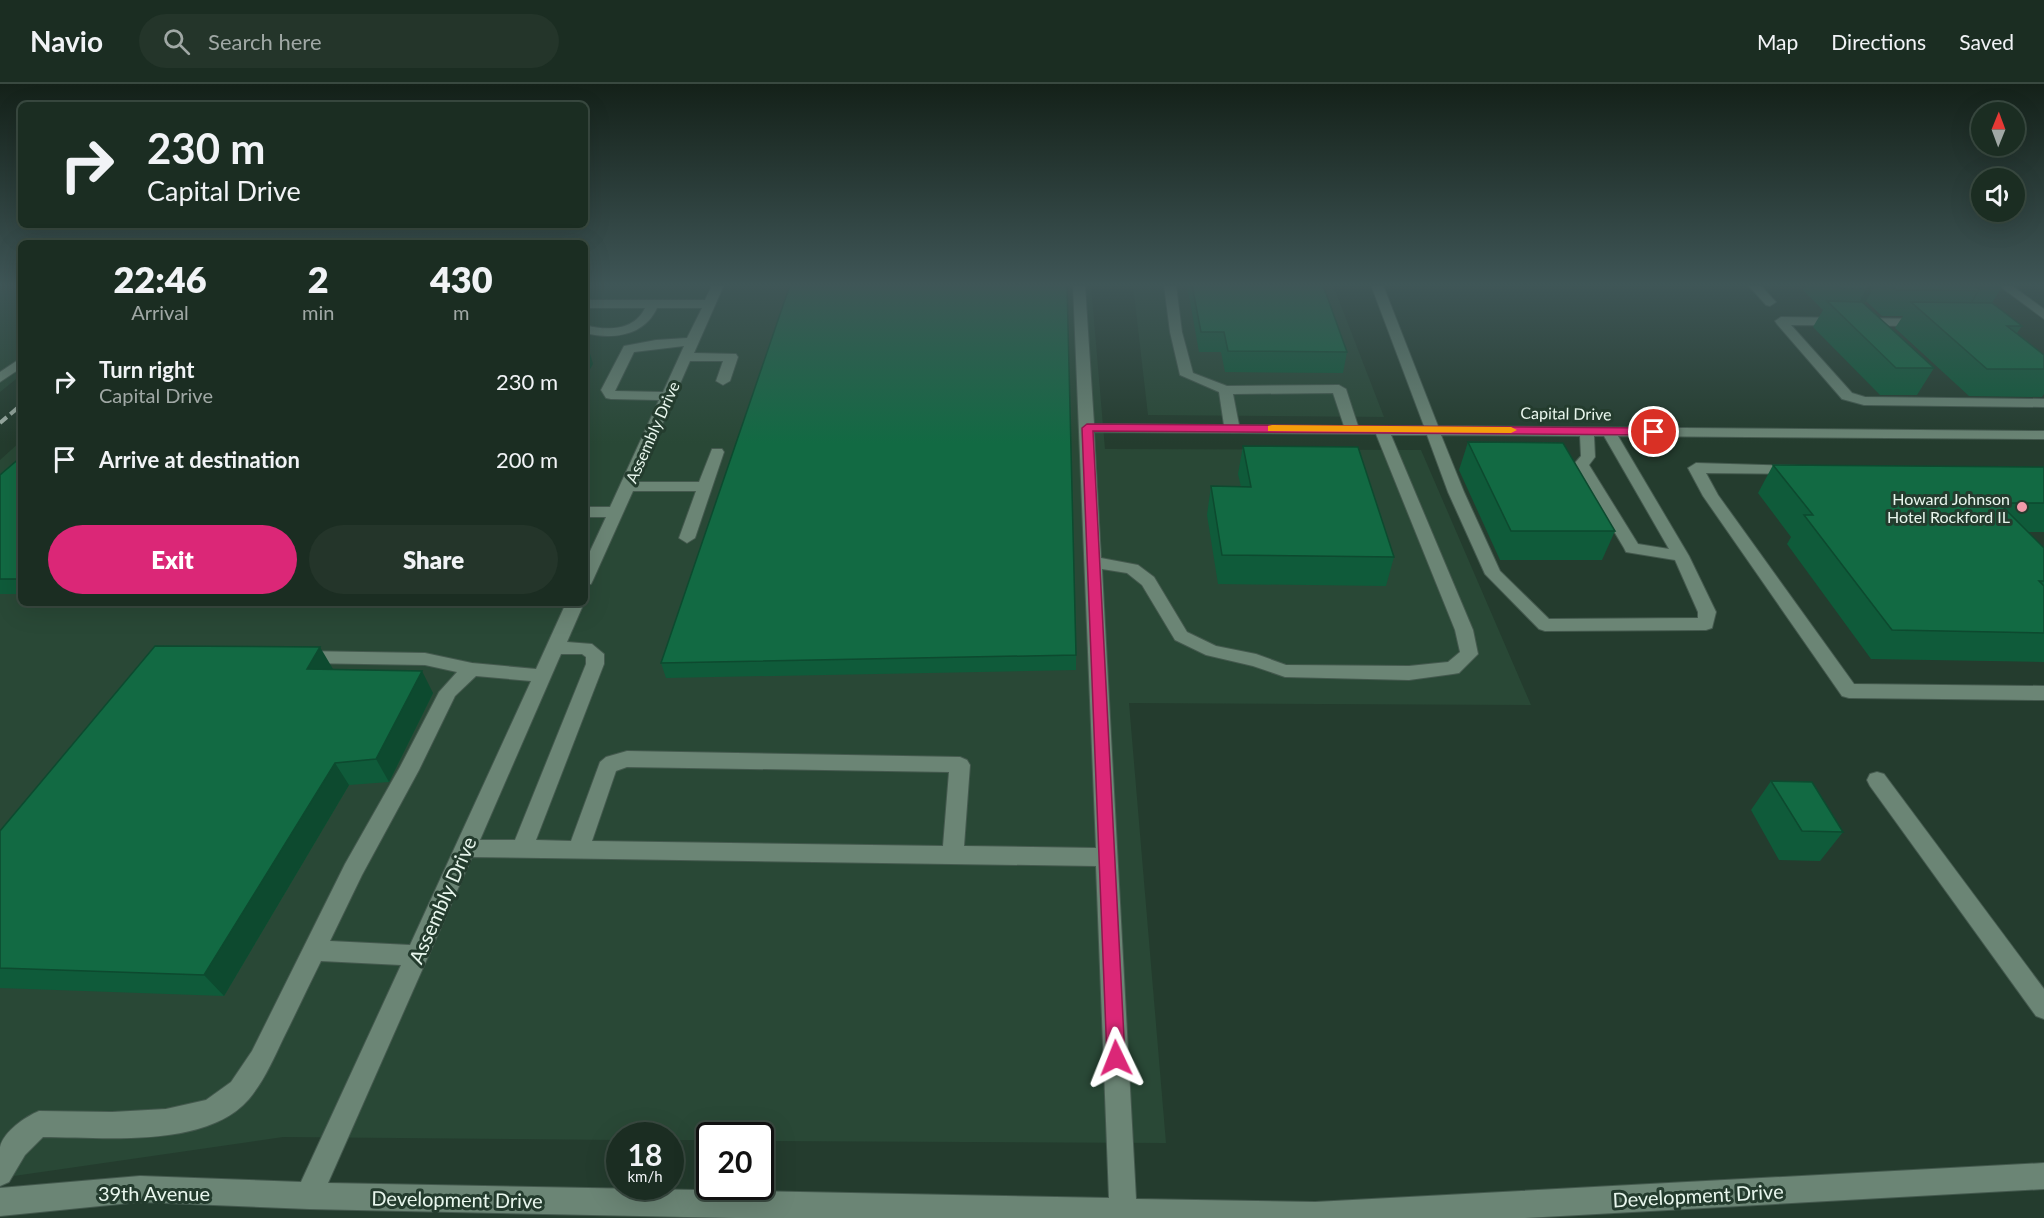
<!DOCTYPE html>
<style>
:root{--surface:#1b2d22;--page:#24352a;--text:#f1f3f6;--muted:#a0a8a5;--line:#394940;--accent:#db2777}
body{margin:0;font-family:Lato,sans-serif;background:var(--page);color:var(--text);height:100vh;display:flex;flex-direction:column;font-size:22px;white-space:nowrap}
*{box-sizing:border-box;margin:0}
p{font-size:20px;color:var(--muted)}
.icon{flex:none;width:33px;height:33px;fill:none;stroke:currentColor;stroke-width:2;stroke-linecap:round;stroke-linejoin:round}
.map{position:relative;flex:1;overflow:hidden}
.side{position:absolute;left:18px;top:156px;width:570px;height:366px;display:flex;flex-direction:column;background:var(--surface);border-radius:9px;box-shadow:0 6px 24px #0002,0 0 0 2px var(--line)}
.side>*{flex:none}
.hud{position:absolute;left:18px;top:18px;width:570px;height:126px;border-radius:9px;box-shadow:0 6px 24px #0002,0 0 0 2px var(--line);background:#1b2d22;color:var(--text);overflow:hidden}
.needle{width:39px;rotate:1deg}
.controls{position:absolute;left:1971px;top:18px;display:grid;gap:12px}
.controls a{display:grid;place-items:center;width:54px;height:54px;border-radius:50%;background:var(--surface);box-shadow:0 6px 24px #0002,0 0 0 2px var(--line);font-size:30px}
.speed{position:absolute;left:606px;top:1038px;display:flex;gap:12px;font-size:30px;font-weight:700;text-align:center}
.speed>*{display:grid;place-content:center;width:78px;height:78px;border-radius:50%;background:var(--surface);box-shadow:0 6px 24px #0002,0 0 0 2px var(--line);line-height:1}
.speed small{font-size:15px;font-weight:400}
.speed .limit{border:3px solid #111;border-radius:9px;background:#fff;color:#111}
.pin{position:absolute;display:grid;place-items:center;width:51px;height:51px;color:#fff;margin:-26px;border:3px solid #fff;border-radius:50%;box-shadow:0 2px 6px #0007}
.me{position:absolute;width:66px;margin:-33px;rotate:358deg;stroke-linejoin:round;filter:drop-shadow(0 0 4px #0008)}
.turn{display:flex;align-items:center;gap:21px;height:126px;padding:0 30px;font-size:27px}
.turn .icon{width:78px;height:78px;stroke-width:2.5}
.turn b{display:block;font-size:42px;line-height:51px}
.eta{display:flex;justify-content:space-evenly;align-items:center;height:102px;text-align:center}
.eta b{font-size:36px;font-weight:800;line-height:42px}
.button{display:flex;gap:12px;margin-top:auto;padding:12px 30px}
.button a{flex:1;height:69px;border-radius:36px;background:var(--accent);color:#fff;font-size:24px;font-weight:800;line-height:69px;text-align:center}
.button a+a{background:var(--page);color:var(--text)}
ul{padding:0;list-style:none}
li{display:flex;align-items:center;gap:18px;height:78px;padding:0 30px}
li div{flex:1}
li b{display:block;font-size:22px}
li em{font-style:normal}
header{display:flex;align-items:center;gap:36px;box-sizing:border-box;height:84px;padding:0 30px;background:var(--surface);border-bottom:2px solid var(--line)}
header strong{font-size:28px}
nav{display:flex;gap:33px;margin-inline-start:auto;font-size:21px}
.search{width:420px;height:54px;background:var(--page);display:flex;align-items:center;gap:15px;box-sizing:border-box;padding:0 21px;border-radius:33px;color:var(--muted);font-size:22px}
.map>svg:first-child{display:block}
.built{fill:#294836}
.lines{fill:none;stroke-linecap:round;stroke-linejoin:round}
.minor-casing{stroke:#44594e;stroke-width:2}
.minor{fill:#6b8575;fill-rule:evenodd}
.rail{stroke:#a1b2a8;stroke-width:4;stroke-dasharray:9 4.5;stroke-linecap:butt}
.wall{fill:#0f5b3a}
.shaded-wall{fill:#0d4a2f}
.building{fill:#126a43;stroke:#0d4a2f;stroke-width:1.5}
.route{fill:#db2777;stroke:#8e194d;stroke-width:1.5}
.slow{fill:#f59e0b}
.poi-dot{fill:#f39aaa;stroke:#243c2e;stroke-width:2}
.labels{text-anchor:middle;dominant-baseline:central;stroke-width:6;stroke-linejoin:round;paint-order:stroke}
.street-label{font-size:16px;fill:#e8f6ed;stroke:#243c2e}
.poi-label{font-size:16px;fill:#e8f6ed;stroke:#243c2e;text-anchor:end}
.near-street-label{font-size:20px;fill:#e8f6ed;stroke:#243c2e}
</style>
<header>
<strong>Navio</strong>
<div class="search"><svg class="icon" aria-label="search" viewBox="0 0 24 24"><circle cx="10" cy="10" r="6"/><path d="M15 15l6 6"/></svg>Search here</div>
<nav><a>Map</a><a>Directions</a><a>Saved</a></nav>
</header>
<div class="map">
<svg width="2044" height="1134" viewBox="0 0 2044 1134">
<rect width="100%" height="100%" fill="#243c2e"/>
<g class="built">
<path d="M 0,201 L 21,201 L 21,291 L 0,308 Z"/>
<path d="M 585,201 L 1091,201 L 1105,365 L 1421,366 L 1531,621 L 1129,619 L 1166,1059 L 761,1057 L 760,1052 L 710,1052 L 709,1056 L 671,1056 L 670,1052 L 620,1052 L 619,1056 L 283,1053 L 0,1094 L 0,376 L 21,357 L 21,519 L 585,519 Z"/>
<path d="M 1133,201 L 1333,201 L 1384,333 L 1148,331 Z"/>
</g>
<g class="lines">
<g class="minor-casing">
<g id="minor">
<path d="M 712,201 L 724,201 L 694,269 L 736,270 L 738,273 L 730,297 L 723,301 L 716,297 L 723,277 L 690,277 L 637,398 L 699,398 L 712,365 L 722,365 L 724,368 L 695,454 L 687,459 L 679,454 L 696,407 L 633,407 L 593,496 L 591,500 L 585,501 L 585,478 L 606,433 L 585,433 L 585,423 L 610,423 L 659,316 L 611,315 L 606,314 L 601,306 L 624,262 L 656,256 L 687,254 L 702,224 L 657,224 C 644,252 613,256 585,249 L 585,241 C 607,247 634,247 645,224 L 585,224 L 585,216 L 705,216 ZM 684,262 L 663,308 L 615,307 L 634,268 Z"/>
<path d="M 1073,201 L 1085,201 L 1094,340 L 1224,341 L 1219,308 L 1180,291 L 1170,248 L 1164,201 L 1176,201 L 1182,248 L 1193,289 L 1227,302 L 1339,301 L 1346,305 L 1358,342 L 1424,342 L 1371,201 L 1383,201 L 1438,342 L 2044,347 L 2044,355 L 1618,352 L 1689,472 L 1716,528 L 1712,544 L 1706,546 L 1545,547 L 1539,545 L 1485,490 L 1448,408 L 1427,351 L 1391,351 L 1473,546 L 1478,570 L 1459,589 L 1453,590 L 1409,596 L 1285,593 L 1253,582 L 1206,571 L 1175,556 L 1142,501 L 1127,489 L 1102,485 L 1136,1115 L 1315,1118 L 2044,1079 L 2044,1105 L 1525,1134 L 735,1134 L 309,1125 L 140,1118 L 0,1132 L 0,1104 L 140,1092 L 301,1098 L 401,881 L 321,877 C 308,903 296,929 283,955 C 273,976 264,997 249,1015 C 206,1065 103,1053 43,1053 L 25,1071 L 9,1098 L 0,1102 C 0,1091 0,1074 0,1063 C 4,1047 25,1033 39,1027 L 112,1028 L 166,1025 L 206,1016 L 231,998 L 252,967 L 345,780 L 400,683 L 439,608 L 457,588 L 425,581 L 302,579 L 296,577 L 293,573 L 296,569 L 302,567 L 425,569 L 472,579 L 536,585 L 566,519 L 584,519 L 567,558 L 592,560 L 604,570 L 604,580 L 536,756 L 571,757 L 600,678 L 606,673 L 627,667 L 960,673 L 967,676 L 970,681 L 964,762 L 1096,764 ZM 1333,309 L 1344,342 L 1239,341 L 1233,310 ZM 1094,348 L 1376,350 L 1455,546 L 1460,568 L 1448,578 L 1409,582 L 1286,581 L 1256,570 L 1216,562 L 1187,548 L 1154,493 L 1138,481 L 1101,474 ZM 1441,351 L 1580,352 L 1581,372 L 1574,380 L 1624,464 L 1626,468 L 1632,469 L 1675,476 L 1698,528 L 1698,534 L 1549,535 L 1500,487 L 1464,408 ZM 1594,352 L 1604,352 L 1669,465 L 1638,460 L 1589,381 L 1595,373 ZM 561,570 L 582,570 L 586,573 L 586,580 L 515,756 L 480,756 ZM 476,592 L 531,597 L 410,861 L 330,857 L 362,791 L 419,686 L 455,612 ZM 627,683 L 949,688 L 943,762 L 592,757 L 616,687 ZM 472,773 L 1096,782 L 1109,1114 L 328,1099 Z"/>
<path d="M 1748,201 L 1760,201 L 1776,218 L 1770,222 L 1766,221 Z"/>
<path d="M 1998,201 L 2011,201 L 2044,225 L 2044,235 Z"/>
<path d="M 1781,233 L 1926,235 L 1928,238 L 1926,241 L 1922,242 L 1791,241 L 1852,309 L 1865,313 L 2044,315 L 2044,323 L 1864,321 L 1842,315 L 1777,240 L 1775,237 Z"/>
<path d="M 21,274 L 21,284 L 0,298 L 0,288 Z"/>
<path d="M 1696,379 L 1801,382 L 1804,385 L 1796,390 L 1706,389 L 1718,411 L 1854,600 L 2044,602 L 2044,616 L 1849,614 L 1842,612 L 1703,412 L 1688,384 Z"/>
<path d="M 1877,688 L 1884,690 L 2044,905 L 2044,935 L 2036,932 L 1870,702 L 1867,696 L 1870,690 Z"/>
</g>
</g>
<use href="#minor" class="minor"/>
<path class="rail" d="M 0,339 L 21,321"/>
</g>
<g class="wall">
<path d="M 1187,201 L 1323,201 L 1347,268 L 1343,289 L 1225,288 L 1221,268 L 1199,268 Z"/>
<path d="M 1806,201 L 2003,201 L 1992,219 L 2022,242 L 2017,249 L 2044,271 L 2044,310 L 2042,313 L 1969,312 L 1895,244 L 1903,232 L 1882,232 L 1866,217 L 1863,219 L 1934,284 L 1917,311 L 1880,311 L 1813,243 L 1823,226 L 1803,206 Z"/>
<path d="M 1468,358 L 1615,447 L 1602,476 L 1500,476 L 1459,386 Z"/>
<path d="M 1243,362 L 1394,473 L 1386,502 L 1218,500 L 1207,431 L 1211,402 L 1241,403 L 1238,390 Z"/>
<path d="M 21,373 L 21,510 L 0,510 L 0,391 Z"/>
<path d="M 1773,381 L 2044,383 L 2044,448 L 2028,448 L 2044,464 L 2044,578 L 1871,575 L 1787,460 L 1791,453 L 1758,409 Z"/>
<path d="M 1076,571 L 1076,586 L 666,594 L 661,579 Z"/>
<path d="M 333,585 L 333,586 L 433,609 L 389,698 L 349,701 L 224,912 L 0,904 L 0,747 Z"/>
<path d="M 1771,697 L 1843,748 L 1820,777 L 1779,776 L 1751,726 Z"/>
</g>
<g class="shaded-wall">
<path d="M 1871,201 L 1875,201 L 1866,217 L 1852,231 L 1866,205 Z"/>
<path d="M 1980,206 L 1963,232 L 1961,233 L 1978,207 Z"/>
<path d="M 589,266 L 593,280 L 585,294 L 585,274 Z"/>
<path d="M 320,563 L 333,585 L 321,608 L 307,585 Z"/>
<path d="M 422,587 L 433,609 L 389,698 L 376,675 Z"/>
<path d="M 335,679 L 349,701 L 224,912 L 204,891 Z"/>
</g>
<g class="building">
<path d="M 790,201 L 1067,201 L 1076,571 L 661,579 Z"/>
<path d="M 1192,201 L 1323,201 L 1347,268 L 1228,267 L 1224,248 L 1201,248 Z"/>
<path d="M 1837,201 L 1871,201 L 1866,205 L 1842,205 Z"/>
<path d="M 1891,201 L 2003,201 L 1974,201 L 1980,206 L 1978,207 L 1896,206 Z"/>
<path d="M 1827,217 L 1862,218 L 1934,284 L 1896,284 Z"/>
<path d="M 1911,218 L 1992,219 L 2022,242 L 2007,242 L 2044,271 L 2044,285 L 1987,285 Z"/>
<path d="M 585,266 L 589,266 L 585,274 Z"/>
<path d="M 1468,358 L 1563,359 L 1615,447 L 1511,447 Z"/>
<path d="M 1243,362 L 1358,363 L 1394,473 L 1222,471 L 1211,402 L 1251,403 Z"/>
<path d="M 21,373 L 21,495 L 0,495 L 0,391 Z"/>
<path d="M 1773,381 L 2044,383 L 2044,419 L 1999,419 L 2044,464 L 2044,497 L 2039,497 L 2044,502 L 2044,549 L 1892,546 L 1804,431 L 1813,431 Z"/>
<path d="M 155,562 L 320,563 L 307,585 L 422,587 L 376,675 L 335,679 L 204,891 L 0,884 L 0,747 Z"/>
<path d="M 1771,697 L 1812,698 L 1843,748 L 1802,747 Z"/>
</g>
<linearGradient id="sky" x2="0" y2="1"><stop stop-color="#142119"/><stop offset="0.56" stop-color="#3f5657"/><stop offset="1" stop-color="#3f5657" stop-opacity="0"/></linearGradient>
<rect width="2044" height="359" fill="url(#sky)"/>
<path class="route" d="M 1087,340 L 1654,344 L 1659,348 L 1654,351 L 1093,347 L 1125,974 L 1123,980 L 1116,983 L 1110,980 L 1107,974 L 1082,344 Z"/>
<path class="slow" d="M 1272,341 L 1511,343 L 1517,346 L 1511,349 L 1268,347 L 1268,342 Z"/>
<circle class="poi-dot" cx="2022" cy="423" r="6"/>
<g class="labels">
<g class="street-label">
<text transform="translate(1566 329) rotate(1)">Capital Drive</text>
<text transform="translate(652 348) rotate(-66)">Assembly Drive</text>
</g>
<g class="poi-label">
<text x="2010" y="414">Howard Johnson<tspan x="2010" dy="18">Hotel Rockford IL</tspan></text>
</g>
<g class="near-street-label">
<text transform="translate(442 816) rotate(-66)">Assembly Drive</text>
<text x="154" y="1109">39th Avenue</text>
<text transform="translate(1698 1111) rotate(-3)">Development Drive</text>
<text transform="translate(457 1115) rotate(1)">Development Drive</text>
</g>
</g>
</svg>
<div class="controls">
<a><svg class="needle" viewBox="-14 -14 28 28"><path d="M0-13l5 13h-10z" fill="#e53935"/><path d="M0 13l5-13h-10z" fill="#a0a8a5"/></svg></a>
<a><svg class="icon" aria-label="sound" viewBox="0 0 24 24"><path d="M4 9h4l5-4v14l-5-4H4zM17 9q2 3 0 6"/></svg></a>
</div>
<div class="speed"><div>18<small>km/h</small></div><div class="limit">20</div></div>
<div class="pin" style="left:1654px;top:348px;background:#d93025"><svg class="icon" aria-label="arrive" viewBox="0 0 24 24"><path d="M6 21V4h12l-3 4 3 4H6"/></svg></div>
<svg class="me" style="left:1116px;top:974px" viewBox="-20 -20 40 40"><path d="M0-17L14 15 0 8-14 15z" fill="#db2777" stroke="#fff" stroke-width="4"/></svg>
<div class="hud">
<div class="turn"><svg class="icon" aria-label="right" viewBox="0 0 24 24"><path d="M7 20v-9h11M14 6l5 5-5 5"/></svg><div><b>230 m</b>Capital Drive</div></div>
</div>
<section class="side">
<div class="eta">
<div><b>22:46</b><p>Arrival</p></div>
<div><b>2</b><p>min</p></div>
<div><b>430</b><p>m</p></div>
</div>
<ul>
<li><svg class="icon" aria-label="right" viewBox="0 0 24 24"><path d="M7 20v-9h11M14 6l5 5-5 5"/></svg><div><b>Turn right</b><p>Capital Drive</p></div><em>230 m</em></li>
<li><svg class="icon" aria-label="arrive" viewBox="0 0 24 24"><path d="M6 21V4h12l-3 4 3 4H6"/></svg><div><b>Arrive at destination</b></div><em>200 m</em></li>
</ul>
<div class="button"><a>Exit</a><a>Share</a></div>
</section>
</div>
